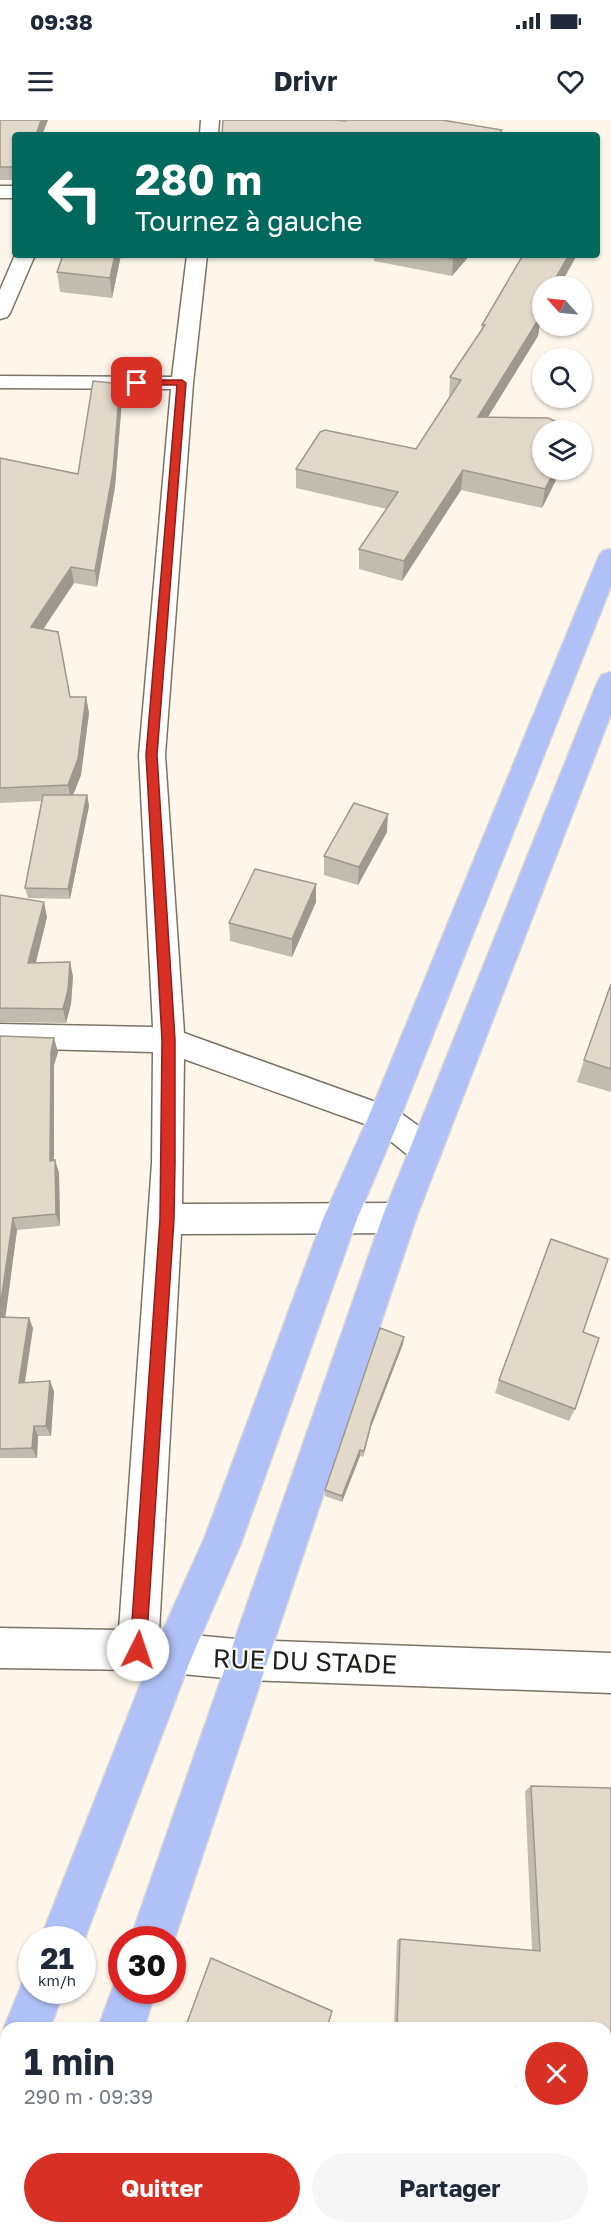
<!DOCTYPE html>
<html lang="fr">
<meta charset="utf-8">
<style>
:root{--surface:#fff;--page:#f6f6f7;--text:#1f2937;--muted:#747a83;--accent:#d93025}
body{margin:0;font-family:"Golos Text",sans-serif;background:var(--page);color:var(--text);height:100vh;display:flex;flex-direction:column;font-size:22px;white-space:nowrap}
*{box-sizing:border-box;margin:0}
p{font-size:20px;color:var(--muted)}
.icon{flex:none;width:33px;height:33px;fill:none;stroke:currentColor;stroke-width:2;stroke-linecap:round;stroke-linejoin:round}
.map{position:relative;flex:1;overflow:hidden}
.side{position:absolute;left:0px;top:1902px;width:612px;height:212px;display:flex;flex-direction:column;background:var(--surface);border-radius:18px 18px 0 0;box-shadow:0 2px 4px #0004}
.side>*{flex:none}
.top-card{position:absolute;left:12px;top:12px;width:588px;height:126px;border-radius:6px;box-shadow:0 2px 4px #0004;background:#00695c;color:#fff;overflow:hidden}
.needle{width:39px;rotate:297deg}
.buttons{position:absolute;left:532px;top:156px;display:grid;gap:12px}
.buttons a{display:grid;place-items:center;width:60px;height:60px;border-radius:50%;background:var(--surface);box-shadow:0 2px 4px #0004;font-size:30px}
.speed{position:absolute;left:18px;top:1806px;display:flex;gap:12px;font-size:30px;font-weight:700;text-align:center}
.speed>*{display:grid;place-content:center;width:78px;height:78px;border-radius:50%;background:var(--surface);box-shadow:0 2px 4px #0004;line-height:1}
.speed small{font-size:15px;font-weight:400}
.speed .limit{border:9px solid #d22;background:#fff;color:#111}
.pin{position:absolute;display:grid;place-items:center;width:51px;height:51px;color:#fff;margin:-26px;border-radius:12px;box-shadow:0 3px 9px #0006}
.me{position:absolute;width:66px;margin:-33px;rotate:4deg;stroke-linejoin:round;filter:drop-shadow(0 0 4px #0008)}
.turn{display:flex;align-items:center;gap:21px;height:126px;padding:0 24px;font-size:27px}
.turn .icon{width:78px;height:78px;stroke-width:2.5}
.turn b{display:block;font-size:42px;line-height:51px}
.round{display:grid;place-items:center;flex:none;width:63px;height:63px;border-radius:32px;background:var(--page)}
.head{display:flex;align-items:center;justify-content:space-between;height:102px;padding:0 24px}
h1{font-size:36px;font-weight:700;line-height:45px}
.button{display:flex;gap:12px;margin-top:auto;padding:12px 24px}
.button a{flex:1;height:69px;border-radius:36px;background:var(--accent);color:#fff;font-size:24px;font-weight:700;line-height:69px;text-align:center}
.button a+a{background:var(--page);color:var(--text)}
.status{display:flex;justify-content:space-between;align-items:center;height:42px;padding:0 30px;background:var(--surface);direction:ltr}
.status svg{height:16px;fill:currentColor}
header{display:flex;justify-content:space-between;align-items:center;height:78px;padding:0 24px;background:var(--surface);font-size:27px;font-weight:700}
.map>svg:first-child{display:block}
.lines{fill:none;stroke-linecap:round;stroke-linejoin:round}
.minor-casing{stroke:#7c7367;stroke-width:3}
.major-casing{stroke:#d7d6d6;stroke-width:3}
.minor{fill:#fff;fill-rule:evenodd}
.major{fill:#b0c1f7;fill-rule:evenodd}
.wall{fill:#c2bbaf}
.shaded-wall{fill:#9e988e}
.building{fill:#e2d9cb;stroke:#9e988e;stroke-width:1.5}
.route{fill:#d93025;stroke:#8d1f18;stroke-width:1.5}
.labels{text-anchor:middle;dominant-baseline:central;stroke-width:4.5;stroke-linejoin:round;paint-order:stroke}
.near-street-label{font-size:26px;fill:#221e19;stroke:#fff}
</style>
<div class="status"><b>09:38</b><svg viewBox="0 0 49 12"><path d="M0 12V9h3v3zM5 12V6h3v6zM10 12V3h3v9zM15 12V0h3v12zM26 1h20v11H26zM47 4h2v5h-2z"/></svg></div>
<header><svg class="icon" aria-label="menu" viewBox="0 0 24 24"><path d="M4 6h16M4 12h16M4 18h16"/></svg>Drivr<svg class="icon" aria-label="heart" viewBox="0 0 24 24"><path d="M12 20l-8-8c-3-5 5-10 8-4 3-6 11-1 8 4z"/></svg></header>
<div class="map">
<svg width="611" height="2113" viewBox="0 0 611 2113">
<rect width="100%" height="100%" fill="#fef6eb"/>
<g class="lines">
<g class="minor-casing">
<g id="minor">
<path d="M 201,0 L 219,0 L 218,15 L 200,15 Z"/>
<rect x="0" y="66" width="15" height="12"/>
<path d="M 15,135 L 35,135 L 10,193 L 7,197 L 0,199 L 0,170 Z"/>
<path d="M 187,135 L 207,135 L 193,263 L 165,635 L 184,913 L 395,989 L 438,1020 L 442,1030 L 438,1040 L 426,1044 L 414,1040 L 373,1007 L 184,939 L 182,1084 L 399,1083 L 411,1088 L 416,1098 L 411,1108 L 399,1113 L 181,1114 L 159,1512 L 247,1520 L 611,1533 L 611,1573 L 247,1560 L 138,1550 L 0,1548 L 0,1508 L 119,1510 L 152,1043 L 153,932 L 0,928 L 0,904 L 153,907 L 139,635 L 171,269 L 0,268 L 0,256 L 172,257 Z"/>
</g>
</g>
<g class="major-casing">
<g id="major">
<path d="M 611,429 L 611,466 L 400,998 L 357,1099 L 241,1423 L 190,1541 L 84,1820 L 82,1824 L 82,1820 L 40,1820 L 152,1535 L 205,1417 L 323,1099 L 368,998 L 599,436 L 603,431 Z"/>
<path d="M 611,552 L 611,594 L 416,1098 L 174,1820 L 172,1824 L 172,1820 L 130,1820 L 382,1098 L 598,561 L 602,555 Z"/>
<path d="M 32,1852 L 32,1870 L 64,1870 L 50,1908 L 6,1908 L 6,1912 L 4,1908 L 26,1854 Z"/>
<path d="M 122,1853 L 122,1870 L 156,1870 L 144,1908 L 98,1908 L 118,1854 Z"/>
<path d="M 6,1940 L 6,1999 L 0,2001 L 0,1942 Z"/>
<path d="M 29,2108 L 77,2108 L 75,2113 L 27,2113 Z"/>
</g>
</g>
<use href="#minor" class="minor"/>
<use href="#major" class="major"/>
</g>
<g class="wall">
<path d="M 0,0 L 48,0 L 42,15 L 15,15 L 15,60 L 0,60 Z"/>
<path d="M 63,135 L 121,135 L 112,178 L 60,172 L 57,152 Z"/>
<path d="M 374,135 L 470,135 L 452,156 L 374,141 Z"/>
<path d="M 523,135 L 577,135 L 540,202 L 538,216 L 488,297 L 561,350 L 542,388 L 461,370 L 402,461 L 359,449 L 359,429 L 387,389 L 296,368 L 296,349 L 416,329 L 449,277 L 450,257 L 481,211 L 482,205 Z"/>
<path d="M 120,264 L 122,279 L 115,367 L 97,467 L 74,463 L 43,509 L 70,577 L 86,577 L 89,593 L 81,655 L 73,675 L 87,675 L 89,686 L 70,779 L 28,778 L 25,768 L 42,681 L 0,683 L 0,338 L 78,354 Z"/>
<path d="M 387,712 L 358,765 L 324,755 L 324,736 Z"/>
<path d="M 316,764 L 316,782 L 292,837 L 230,821 L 229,803 Z"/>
<path d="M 0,775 L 47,797 L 36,843 L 73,856 L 71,884 L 66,903 L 0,902 Z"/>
<path d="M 611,864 L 611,972 L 577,962 L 584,940 Z"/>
<path d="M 0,916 L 58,932 L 54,945 L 54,1040 L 55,1040 L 59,1053 L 60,1106 L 17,1110 L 5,1197 L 33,1208 L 25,1263 L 54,1271 L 51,1316 L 38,1316 L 37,1338 L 0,1338 Z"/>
<path d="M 583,1212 L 575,1289 L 569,1301 L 495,1273 L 499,1260 Z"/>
<path d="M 404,1217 L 403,1224 L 371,1307 L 363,1337 L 360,1336 L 342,1382 L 325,1376 L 325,1370 Z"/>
<path d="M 531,1666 L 611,1668 L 611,2113 L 550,2113 L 550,2108 L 606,2108 L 606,1908 L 394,1908 L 397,1820 L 400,1819 L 532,1830 L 525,1671 Z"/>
</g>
<g class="shaded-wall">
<path d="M 41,0 L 48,0 L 42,15 L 36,15 Z"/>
<path d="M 115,135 L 121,135 L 112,178 L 110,158 Z"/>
<path d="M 456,135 L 470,135 L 452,156 L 453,139 Z"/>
<path d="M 569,135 L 577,135 L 559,166 L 551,166 Z"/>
<path d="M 543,181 L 543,196 L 540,202 L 538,216 L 476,316 L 478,297 Z"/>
<path d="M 120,264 L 122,279 L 115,367 L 97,467 L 95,451 Z"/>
<path d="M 463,350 L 461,370 L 402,461 L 404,441 Z"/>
<path d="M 555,350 L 561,350 L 542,388 L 545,369 Z"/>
<path d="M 71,447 L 74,463 L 34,523 L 31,507 Z"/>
<path d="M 86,577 L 89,593 L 81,655 L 71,680 L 68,665 Z"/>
<path d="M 87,675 L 89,686 L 70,779 L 68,769 Z"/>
<path d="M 388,694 L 387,712 L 358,765 L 359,747 Z"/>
<path d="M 316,764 L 316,782 L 292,837 L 292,819 Z"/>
<path d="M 44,782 L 47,797 L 32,857 L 28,843 Z"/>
<path d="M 70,842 L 73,856 L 71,884 L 66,903 L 63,889 Z"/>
<path d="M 54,918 L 58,932 L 54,945 L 54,1053 L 50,1041 L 51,932 Z"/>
<path d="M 55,1040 L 59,1053 L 60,1106 L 56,1094 Z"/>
<path d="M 13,1098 L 17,1110 L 4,1208 L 0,1199 L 0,1188 Z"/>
<path d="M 29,1198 L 33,1208 L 23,1273 L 19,1263 Z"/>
<path d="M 404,1217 L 403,1224 L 371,1307 L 363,1337 L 372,1300 Z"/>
<path d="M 50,1261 L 54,1271 L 51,1316 L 46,1306 Z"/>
<path d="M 34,1306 L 38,1316 L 37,1338 L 32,1328 Z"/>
<path d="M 360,1330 L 360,1336 L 342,1382 L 342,1376 Z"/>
<path d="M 211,1838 L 331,1890 L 332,1891 Z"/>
</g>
<g class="building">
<path d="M 0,0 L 41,0 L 36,15 L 15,15 L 15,47 L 0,47 Z"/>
<path d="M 223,0 L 335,0 L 345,1 L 346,0 L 442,0 L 502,10 L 498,15 L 222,15 Z"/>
<path d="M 63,135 L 115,135 L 110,158 L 57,152 Z"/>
<path d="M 434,135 L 456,135 L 453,139 Z"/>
<path d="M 523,135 L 569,135 L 551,166 L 543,166 L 543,181 L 536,194 L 540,197 L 478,297 L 548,298 L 575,309 L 574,310 L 543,310 L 543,350 L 555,350 L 545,369 L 463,350 L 404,441 L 359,429 L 398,372 L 296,349 L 320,312 L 325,310 L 416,329 L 461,260 L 450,257 L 485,205 L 482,205 Z"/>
<path d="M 93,261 L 120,264 L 113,351 L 95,451 L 71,447 L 31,507 L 58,512 L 70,577 L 86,577 L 78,639 L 68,665 L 0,668 L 0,338 L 78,354 Z"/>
<path d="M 43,675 L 87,675 L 68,769 L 25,768 Z"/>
<path d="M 354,683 L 388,694 L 359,747 L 324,736 Z"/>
<path d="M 255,749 L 316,764 L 292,819 L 229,803 Z"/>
<path d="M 0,775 L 44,782 L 28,843 L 70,842 L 68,870 L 63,889 L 0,888 Z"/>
<path d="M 611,864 L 611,949 L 584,940 Z"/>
<path d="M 0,916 L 54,918 L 51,932 L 50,1041 L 55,1040 L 56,1094 L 13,1098 L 0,1188 Z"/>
<path d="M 551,1119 L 608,1139 L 583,1212 L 599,1218 L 575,1289 L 499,1260 Z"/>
<path d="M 0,1197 L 29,1198 L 19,1263 L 50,1261 L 46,1306 L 34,1306 L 32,1328 L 0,1329 Z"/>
<path d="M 380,1208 L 404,1217 L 372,1300 L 364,1331 L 360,1330 L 342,1376 L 325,1370 Z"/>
<path d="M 531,1666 L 611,1668 L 611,2113 L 558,2113 L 558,2108 L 606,2108 L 606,1908 L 397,1908 L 400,1819 L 540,1831 Z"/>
<path d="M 211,1838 L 332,1891 L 327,1908 L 185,1908 Z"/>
<path d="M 237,2108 L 286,2108 L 284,2113 L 249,2113 Z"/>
</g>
<path class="route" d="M 137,260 L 182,260 L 186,263 L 157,635 L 175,920 L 175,1043 L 174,1099 L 146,1530 L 144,1536 L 138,1539 L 132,1536 L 130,1530 L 160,1099 L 162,920 L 146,635 L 177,265 L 134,265 L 134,261 Z"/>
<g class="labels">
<g class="near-street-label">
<text transform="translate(305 1541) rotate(2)">RUE DU STADE</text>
</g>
</g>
</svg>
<div class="buttons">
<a><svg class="needle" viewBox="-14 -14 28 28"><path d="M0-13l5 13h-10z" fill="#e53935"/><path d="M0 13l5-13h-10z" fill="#747a83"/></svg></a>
<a><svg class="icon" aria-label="search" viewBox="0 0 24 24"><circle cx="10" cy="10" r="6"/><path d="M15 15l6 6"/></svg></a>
<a><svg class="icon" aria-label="layers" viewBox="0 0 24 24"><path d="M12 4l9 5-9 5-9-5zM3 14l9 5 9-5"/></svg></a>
</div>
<div class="speed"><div>21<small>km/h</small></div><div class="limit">30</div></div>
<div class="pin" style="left:137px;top:263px;background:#d93025"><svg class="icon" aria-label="arrive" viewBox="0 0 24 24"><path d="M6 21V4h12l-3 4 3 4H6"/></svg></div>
<svg class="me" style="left:138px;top:1530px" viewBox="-20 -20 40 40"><circle r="19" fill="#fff"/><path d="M0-13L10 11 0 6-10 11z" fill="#d93025"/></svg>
<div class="top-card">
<div class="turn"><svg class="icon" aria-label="left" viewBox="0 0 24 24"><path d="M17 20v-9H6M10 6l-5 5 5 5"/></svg><div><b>280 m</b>Tournez à gauche</div></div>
</div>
<section class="side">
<div class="head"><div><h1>1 min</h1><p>290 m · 09:39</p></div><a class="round" style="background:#d93025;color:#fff"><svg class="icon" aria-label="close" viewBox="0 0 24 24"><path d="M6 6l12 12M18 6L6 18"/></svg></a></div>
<div class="button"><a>Quitter</a><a>Partager</a></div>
</section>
</div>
